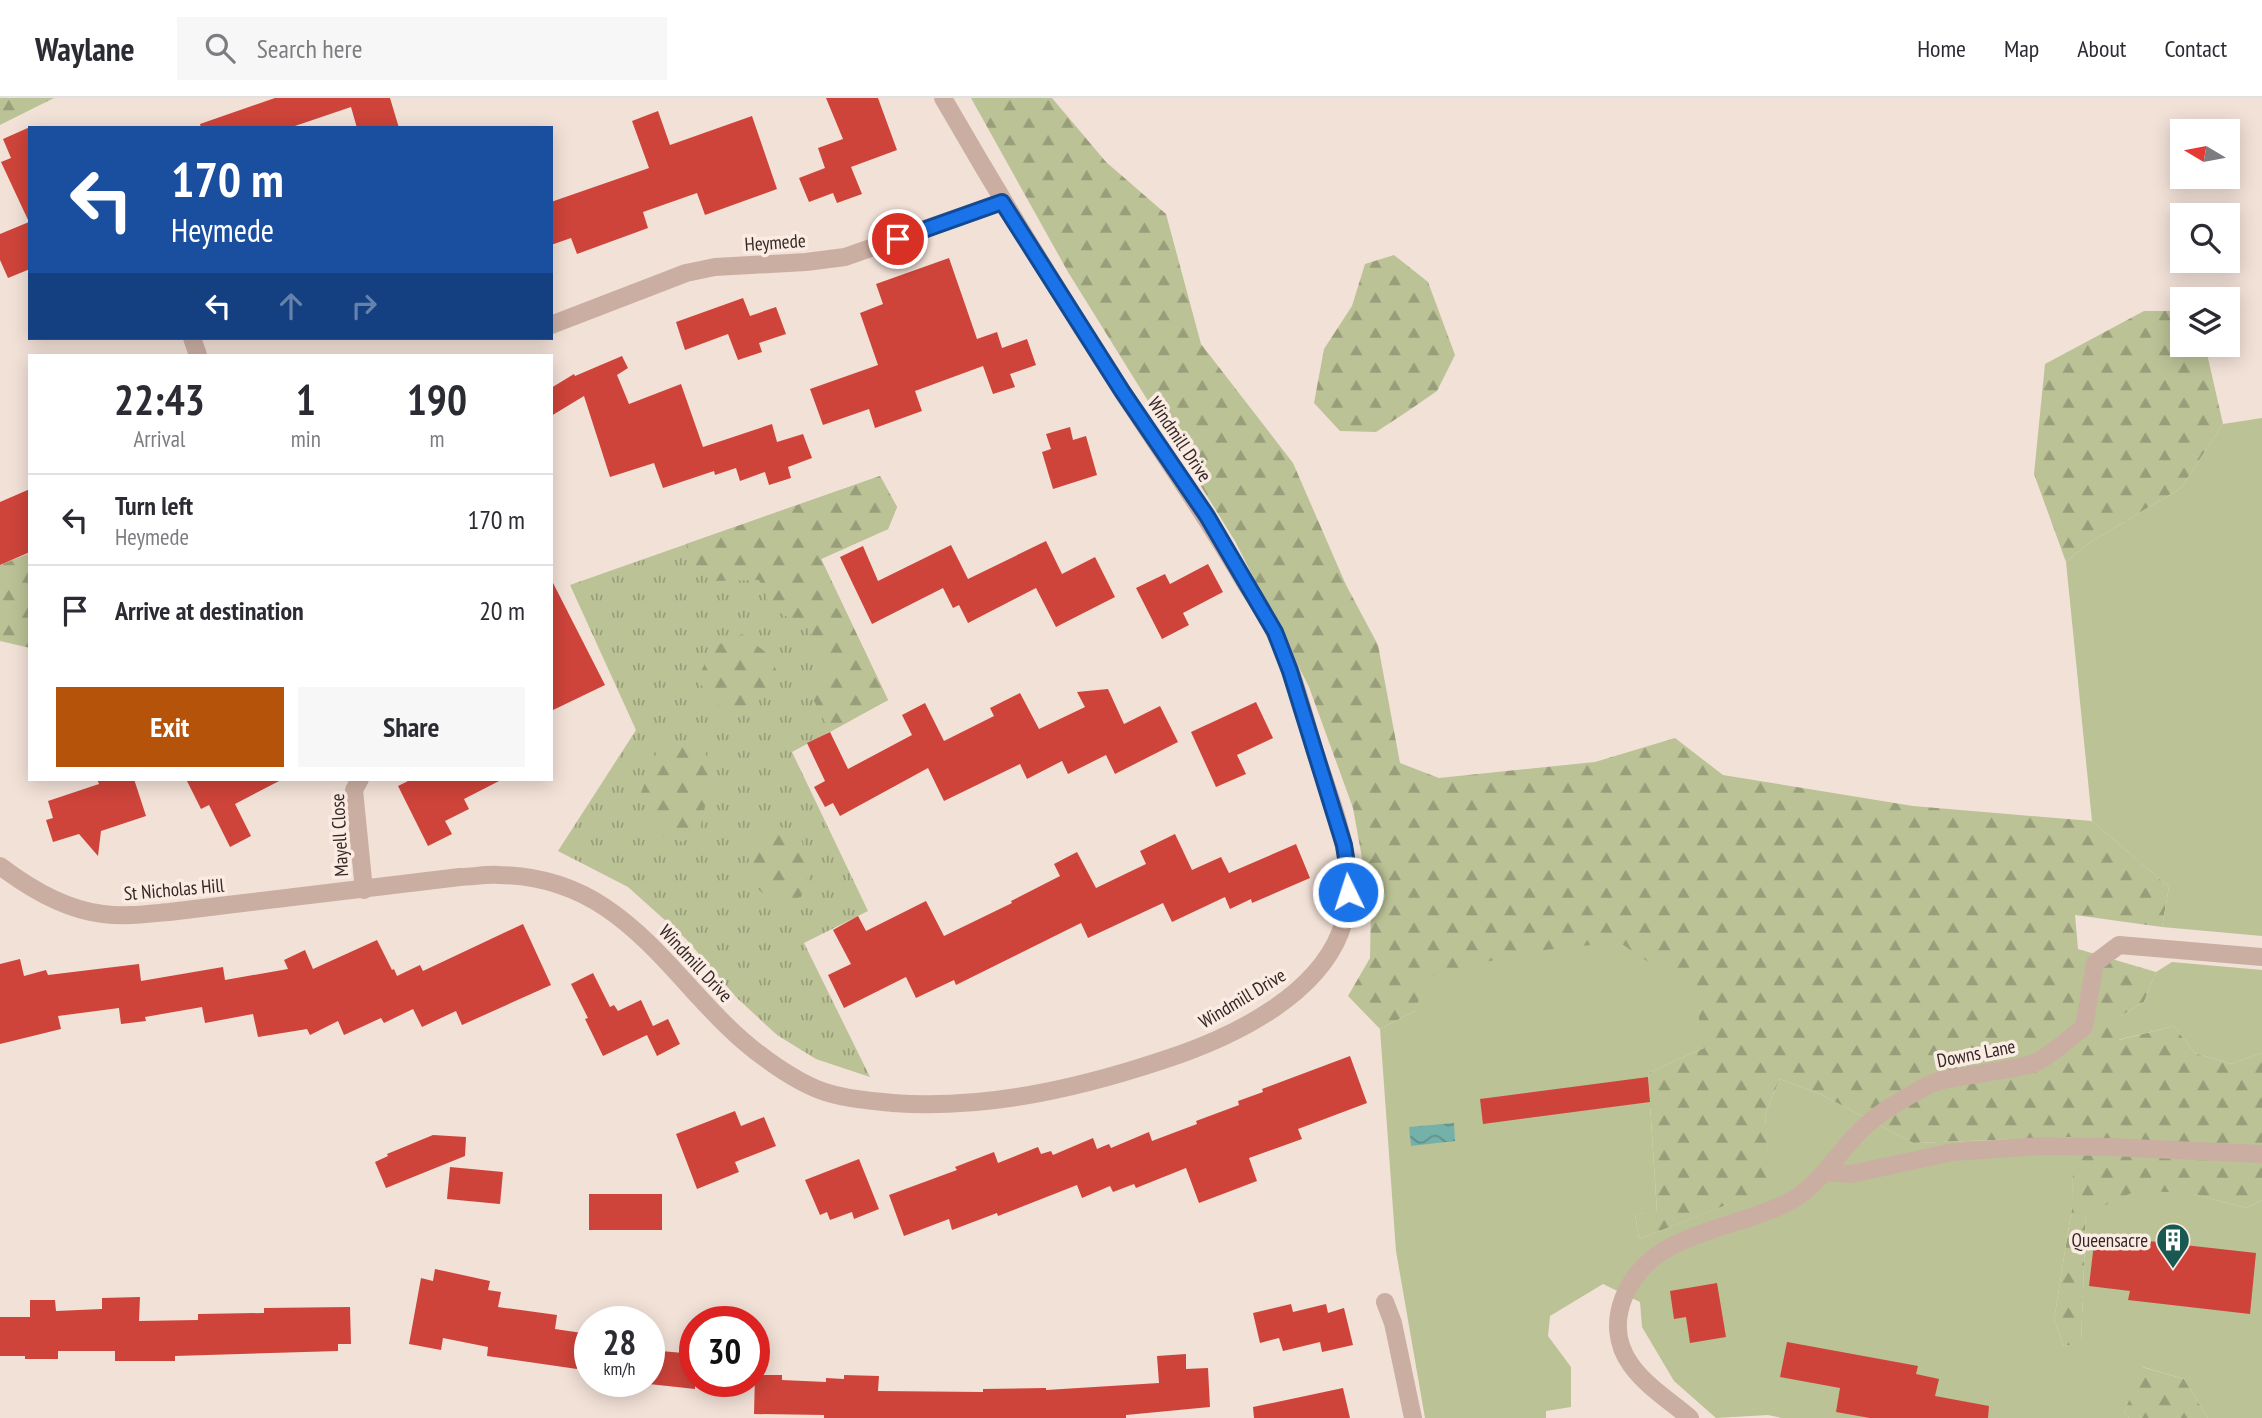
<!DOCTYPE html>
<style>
:root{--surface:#fff;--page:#f7f7f7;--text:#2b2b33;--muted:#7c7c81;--line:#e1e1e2;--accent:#b45309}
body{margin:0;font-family:"PT Sans Narrow",sans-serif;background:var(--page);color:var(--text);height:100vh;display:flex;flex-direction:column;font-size:26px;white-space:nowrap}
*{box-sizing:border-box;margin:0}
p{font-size:23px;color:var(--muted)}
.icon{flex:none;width:38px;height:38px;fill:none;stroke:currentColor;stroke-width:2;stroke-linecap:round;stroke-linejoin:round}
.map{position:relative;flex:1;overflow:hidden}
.details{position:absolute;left:28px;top:256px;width:525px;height:427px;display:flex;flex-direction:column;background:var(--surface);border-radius:0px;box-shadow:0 4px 18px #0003}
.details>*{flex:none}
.hud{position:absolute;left:28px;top:28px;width:525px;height:214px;border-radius:0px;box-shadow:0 4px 18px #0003;background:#1a4fa0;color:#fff;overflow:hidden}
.needle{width:46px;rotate:280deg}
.controls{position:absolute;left:2170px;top:21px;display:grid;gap:14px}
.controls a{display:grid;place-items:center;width:70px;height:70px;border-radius:0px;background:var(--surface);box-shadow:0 4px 18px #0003;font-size:35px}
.speed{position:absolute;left:574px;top:1208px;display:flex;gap:14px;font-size:35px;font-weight:700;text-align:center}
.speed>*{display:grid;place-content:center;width:91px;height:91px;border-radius:50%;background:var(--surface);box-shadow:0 4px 18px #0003;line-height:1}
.speed small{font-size:18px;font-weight:400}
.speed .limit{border:10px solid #d22;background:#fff;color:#111}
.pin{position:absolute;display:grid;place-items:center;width:60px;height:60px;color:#fff;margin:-30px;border:4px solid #fff;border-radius:50%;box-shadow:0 2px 7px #0007}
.me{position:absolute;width:77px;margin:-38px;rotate:356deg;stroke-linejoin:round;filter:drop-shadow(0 0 5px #0008)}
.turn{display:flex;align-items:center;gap:24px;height:147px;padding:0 28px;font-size:32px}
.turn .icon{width:91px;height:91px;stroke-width:2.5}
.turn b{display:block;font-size:49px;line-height:60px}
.lanes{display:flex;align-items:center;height:66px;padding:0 28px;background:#0003;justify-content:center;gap:35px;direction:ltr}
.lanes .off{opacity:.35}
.eta{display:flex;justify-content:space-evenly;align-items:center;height:119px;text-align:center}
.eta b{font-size:42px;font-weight:800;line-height:49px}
.action{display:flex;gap:14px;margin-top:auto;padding:14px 28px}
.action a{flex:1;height:80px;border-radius:0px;background:var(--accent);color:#fff;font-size:28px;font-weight:800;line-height:80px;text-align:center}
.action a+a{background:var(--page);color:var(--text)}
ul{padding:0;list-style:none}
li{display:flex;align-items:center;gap:21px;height:91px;padding:0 28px;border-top:2px solid var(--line)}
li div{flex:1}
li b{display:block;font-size:26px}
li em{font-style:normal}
header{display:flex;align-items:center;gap:42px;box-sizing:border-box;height:98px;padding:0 35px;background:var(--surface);border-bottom:2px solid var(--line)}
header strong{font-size:33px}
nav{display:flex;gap:38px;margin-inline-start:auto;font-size:24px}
.search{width:490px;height:63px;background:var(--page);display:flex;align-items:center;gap:18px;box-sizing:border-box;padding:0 24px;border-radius:0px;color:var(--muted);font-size:26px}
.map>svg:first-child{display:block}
.grass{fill:url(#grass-tufts)}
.forest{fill:url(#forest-firs)}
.garden{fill:#bbc296}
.water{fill:url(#water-waves)}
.building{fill:#ce443a}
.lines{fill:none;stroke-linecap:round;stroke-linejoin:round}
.minor{stroke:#cbaea2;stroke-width:18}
.route-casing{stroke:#114b97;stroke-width:18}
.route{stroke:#1a73e8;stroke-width:12}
.labels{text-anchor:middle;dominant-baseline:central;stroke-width:7;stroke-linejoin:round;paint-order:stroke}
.street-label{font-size:19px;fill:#352725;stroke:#faece3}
.poi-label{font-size:19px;fill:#352725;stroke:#faece3;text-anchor:end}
</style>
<header>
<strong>Waylane</strong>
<div class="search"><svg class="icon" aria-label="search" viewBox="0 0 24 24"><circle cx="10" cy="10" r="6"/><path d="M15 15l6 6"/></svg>Search here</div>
<nav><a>Home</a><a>Map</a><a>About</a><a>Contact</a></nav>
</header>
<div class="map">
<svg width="2262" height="1320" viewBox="0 0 2262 1320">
<defs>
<pattern id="grass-tufts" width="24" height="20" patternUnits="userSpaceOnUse" patternTransform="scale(1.75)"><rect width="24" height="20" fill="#bbc296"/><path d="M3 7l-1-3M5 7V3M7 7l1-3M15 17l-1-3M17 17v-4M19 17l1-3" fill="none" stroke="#999e7a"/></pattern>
<pattern id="forest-firs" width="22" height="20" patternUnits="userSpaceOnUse" patternTransform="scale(1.75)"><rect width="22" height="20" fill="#bbc296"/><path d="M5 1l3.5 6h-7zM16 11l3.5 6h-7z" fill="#999e7a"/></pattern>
<pattern id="water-waves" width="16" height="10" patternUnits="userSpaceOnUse" patternTransform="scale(1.75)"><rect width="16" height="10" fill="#74b1a9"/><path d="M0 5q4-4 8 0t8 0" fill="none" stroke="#609089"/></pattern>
</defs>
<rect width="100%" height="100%" fill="#f2e1d7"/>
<path class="grass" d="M 880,378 L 897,409 L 888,431 L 821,461 L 888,602 L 792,654 L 868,813 L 804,845 L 870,979 L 816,961 L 777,937 L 737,900 L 686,841 L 628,789 L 558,753 L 636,632 L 570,487 Z"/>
<g class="forest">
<path d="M 0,0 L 54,0 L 0,27 Z"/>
<path d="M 971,0 L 1052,0 L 1106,64 L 1166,116 L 1201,246 L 1293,365 L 1346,487 L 1378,547 L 1400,665 L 1439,680 L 1595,664 L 1675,640 L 1723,677 L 1913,708 L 2092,723 L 2169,789 L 2162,829 L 2075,817 L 2078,851 L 2156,874 L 2144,904 L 2119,919 L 2119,942 L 2174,928 L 2195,955 L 2231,966 L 2262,955 L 2262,1102 L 2246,1110 L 2193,1096 L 2086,1116 L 2081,1245 L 2064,1248 L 2054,1222 L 2072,1109 L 2073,1039 L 1913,1045 L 1820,996 L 1780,981 L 1765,1016 L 1771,1090 L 1639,1141 L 1635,1116 L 1657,1114 L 1648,975 L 1704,950 L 1415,913 L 1380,931 L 1348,898 L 1370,860 L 1371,810 L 1353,710 L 1309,589 L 1235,443 L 1068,174 Z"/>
<path d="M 1394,157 L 1428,184 L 1455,257 L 1437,293 L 1408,313 L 1376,334 L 1340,333 L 1314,305 L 1324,251 L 1352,208 L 1365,166 Z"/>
<path d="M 2144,213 L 2182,213 L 2182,247 L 2205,247 L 2223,326 L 2181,390 L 2089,445 L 2066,464 L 2034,376 L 2045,266 Z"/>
<path d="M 880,378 L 897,409 L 888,431 L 821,461 L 888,602 L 830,634 L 813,601 L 827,574 L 807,529 L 772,511 L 759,482 L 713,483 L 691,464 L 686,446 Z"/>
<path d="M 30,455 L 30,550 L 0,543 L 0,467 Z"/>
<path d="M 742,536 L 769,557 L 780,580 L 755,606 L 722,611 L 697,582 L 713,549 Z"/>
<path d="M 687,643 L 703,650 L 713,673 L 700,731 L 683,744 L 655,735 L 641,695 L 659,648 Z"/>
<path d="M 781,729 L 801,740 L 810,775 L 801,799 L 775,806 L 750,784 L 748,743 Z"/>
<path d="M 2142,1269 L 2184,1281 L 2208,1320 L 2129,1320 L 2124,1314 Z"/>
</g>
<g class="garden">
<path d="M 2262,320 L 2262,838 L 2162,829 L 2169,789 L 2092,723 L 2066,464 L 2089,445 L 2181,390 L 2223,326 Z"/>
<path d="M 1619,844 L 1695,896 L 1704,950 L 1648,975 L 1657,1115 L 1635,1116 L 1639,1141 L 1770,1090 L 1765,1016 L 1780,981 L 1820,996 L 1913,1045 L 2074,1039 L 2072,1109 L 2054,1222 L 2064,1248 L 2081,1244 L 2086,1116 L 2138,1092 L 2193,1096 L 2246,1110 L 2262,1102 L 2262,1320 L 2208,1320 L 2184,1281 L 2143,1269 L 2124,1314 L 2129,1320 L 1782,1320 L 1768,1317 L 1716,1320 L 1674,1283 L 1642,1229 L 1640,1204 L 1603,1186 L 1550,1218 L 1548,1238 L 1571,1269 L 1571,1309 L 1546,1313 L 1546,1320 L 1425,1320 L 1396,1153 L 1380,931 L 1415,913 L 1427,879 L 1526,854 Z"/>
<path d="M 2172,864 L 2262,872 L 2262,955 L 2231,966 L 2195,955 L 2174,928 L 2118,942 L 2119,919 L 2144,904 L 2156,874 Z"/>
</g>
<path class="water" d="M 1454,1025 L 1455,1043 L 1411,1048 L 1409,1029 Z"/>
<g class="building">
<path d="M 275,0 L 390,0 L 399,30 L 357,30 L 351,9 L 289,30 L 201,30 L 200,26 Z"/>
<path d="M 826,0 L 878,0 L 897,52 L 851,69 L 862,96 L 837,105 L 833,95 L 809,104 L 799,80 L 825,70 L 818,50 L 843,41 Z"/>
<path d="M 658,13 L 670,47 L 752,18 L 777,91 L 705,117 L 697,95 L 643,114 L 648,130 L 577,156 L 571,140 L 551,147 L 551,104 L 649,70 L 632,23 Z"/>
<path d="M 30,29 L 30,171 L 8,180 L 0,162 L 0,136 L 29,124 L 1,64 L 11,60 L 3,41 Z"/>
<path d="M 949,160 L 977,241 L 997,234 L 1002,250 L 1027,241 L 1036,267 L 1010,276 L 1015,289 L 993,296 L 983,268 L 915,293 L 922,313 L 875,330 L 869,311 L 823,327 L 810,291 L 878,267 L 860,215 L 883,206 L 876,186 Z"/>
<path d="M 743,200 L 750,218 L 776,209 L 786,236 L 759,245 L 762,254 L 738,262 L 728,236 L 685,252 L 676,224 Z"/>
<path d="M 622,258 L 628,270 L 617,277 L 629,306 L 681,286 L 703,349 L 772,326 L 777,344 L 803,336 L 812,360 L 788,369 L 791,380 L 769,387 L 765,374 L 740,383 L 736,370 L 715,377 L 714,373 L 663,390 L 654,365 L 610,379 L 584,298 L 551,318 L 551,290 L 574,276 L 575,278 Z"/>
<path d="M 1070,329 L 1073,342 L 1086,338 L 1097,377 L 1053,391 L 1042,354 L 1051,351 L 1046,336 Z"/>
<path d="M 30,391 L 30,454 L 0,467 L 0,404 Z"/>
<path d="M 1046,443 L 1062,476 L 1095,459 L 1115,499 L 1056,529 L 1036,490 L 968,525 L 959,507 L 953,510 L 943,490 L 872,526 L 840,459 L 863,448 L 878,483 L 951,447 L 968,481 Z"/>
<path d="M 1208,466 L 1223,494 L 1183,515 L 1189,527 L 1162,541 L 1136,490 L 1165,476 L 1170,486 Z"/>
<path d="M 551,481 L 605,587 L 551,613 Z"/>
<path d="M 1108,591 L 1124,626 L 1160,608 L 1178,644 L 1115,676 L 1106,657 L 1068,676 L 1062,663 L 1027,681 L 1020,666 L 944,703 L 928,670 L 840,718 L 833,705 L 825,709 L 814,689 L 825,683 L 807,645 L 830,634 L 848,671 L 912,637 L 902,617 L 925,605 L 944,643 L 994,618 L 990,610 L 1020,595 L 1039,631 L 1085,609 L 1077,594 Z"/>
<path d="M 1256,604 L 1273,640 L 1237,657 L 1246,676 L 1216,689 L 1191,634 Z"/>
<path d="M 97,681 L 134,681 L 146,718 L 101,733 L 98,758 L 79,736 L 53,744 L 46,722 L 53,720 L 48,703 L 99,686 Z"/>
<path d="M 186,681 L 283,681 L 235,706 L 251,738 L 230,749 L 209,707 L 201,711 Z"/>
<path d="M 412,681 L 503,681 L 464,701 L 469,711 L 445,723 L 452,736 L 428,748 L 398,688 Z"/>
<path d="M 1175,736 L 1192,772 L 1221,759 L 1229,775 L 1296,746 L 1310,780 L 1252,805 L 1251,801 L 1230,811 L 1225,799 L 1172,824 L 1163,805 L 1088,840 L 1081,825 L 956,887 L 954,882 L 916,900 L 906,879 L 844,910 L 828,877 L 851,866 L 833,832 L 858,818 L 866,833 L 926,803 L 944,838 L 1012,805 L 1011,803 L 1060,778 L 1054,766 L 1077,754 L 1096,790 L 1146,766 L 1140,753 Z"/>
<path d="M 523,826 L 551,887 L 462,927 L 456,913 L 422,929 L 413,911 L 384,925 L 381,920 L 344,937 L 338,923 L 310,937 L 307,931 L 258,939 L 253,916 L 205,925 L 202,909 L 145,919 L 146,923 L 121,926 L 119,910 L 58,918 L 61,931 L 0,946 L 0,866 L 20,861 L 24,878 L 46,872 L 48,877 L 139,866 L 141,883 L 223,869 L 225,882 L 288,871 L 284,862 L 305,852 L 313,871 L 377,842 L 392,872 L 394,871 L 397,878 L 420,867 L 423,873 Z"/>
<path d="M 593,875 L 610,909 L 614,907 L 618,913 L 641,902 L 653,928 L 668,921 L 680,946 L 657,958 L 647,937 L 603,958 L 585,921 L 588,920 L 571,886 Z"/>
<path d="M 1350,958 L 1367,1005 L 1298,1031 L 1302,1041 L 1249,1060 L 1257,1083 L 1199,1105 L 1186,1070 L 1136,1090 L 1134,1086 L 1113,1094 L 1110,1088 L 1082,1100 L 1077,1087 L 998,1118 L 997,1115 L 952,1132 L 949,1121 L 904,1138 L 889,1097 L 957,1072 L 955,1069 L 994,1054 L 998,1065 L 1038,1049 L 1041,1056 L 1051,1053 L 1053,1057 L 1093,1040 L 1097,1051 L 1109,1046 L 1111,1050 L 1149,1034 L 1152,1043 L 1197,1026 L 1196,1023 L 1239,1007 L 1238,1003 L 1263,994 L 1262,991 Z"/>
<path d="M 1648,979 L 1650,1004 L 1483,1026 L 1480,1001 Z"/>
<path d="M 735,1013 L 741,1028 L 764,1019 L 776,1048 L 735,1064 L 739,1074 L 697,1091 L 676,1036 Z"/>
<path d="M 433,1037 L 466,1039 L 465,1058 L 386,1090 L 375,1064 L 388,1058 L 387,1056 Z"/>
<path d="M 859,1061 L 879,1111 L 854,1121 L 852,1114 L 830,1122 L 827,1114 L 820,1117 L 805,1082 Z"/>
<path d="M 450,1069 L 503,1074 L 500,1106 L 447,1101 Z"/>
<rect x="589" y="1096" width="73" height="36"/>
<path d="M 2095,1137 L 2256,1155 L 2250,1216 L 2128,1202 L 2130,1193 L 2089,1188 Z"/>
<path d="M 435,1171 L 490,1183 L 488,1192 L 501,1194 L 498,1209 L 557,1217 L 555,1231 L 582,1235 L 577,1271 L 487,1258 L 488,1249 L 443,1240 L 441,1252 L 409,1246 L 421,1180 L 433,1183 Z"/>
<path d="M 1717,1185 L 1726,1239 L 1690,1245 L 1686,1219 L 1674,1221 L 1670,1193 Z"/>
<path d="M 140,1199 L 139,1223 L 198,1222 L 198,1216 L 264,1215 L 264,1210 L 350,1209 L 351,1246 L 338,1246 L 338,1253 L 175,1258 L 175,1263 L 115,1263 L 115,1253 L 58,1253 L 58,1261 L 25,1261 L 25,1258 L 0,1258 L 0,1219 L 30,1219 L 30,1202 L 55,1202 L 56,1213 L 102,1211 L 102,1200 Z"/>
<path d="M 1291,1206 L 1293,1214 L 1326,1206 L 1328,1215 L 1344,1210 L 1353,1247 L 1322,1254 L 1320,1244 L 1283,1253 L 1279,1240 L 1260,1245 L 1253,1215 Z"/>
<path d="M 1787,1244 L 1918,1268 L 1916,1276 L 1939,1281 L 1935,1298 L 1989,1308 L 1988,1320 L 1870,1320 L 1836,1314 L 1840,1290 L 1780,1279 Z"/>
<path d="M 649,1252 L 695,1256 L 695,1291 L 649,1286 Z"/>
<path d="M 1186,1256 L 1186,1271 L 1208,1270 L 1210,1309 L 1126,1317 L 1126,1320 L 824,1320 L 824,1317 L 754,1316 L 755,1277 L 782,1277 L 782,1282 L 826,1284 L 826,1280 L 844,1281 L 844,1277 L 879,1278 L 878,1293 L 983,1294 L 983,1291 L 1046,1290 L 1046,1292 L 1159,1285 L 1157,1258 Z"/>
<path d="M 1343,1290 L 1350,1320 L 1254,1320 L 1253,1309 Z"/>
</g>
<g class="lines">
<g class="minor">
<path d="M 551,227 L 686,175 L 715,169 L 806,164 L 845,159 L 1002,104"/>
<path d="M 192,240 L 198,257"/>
<path d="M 360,681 L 354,692 L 364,792"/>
<path d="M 0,768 C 29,790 66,812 103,816 C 125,819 147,816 169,814 L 460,779 C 473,779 486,776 499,777 C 586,778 634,827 688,887 C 712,913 736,940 766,961 C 784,974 804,987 825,994 C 847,1001 871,1003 893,1005 C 991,1012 1089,988 1181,956 C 1240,935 1316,896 1340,835 C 1347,817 1350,796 1348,777 C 1345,735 1328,694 1315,654 C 1303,614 1293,571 1274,533 C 1266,516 1254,499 1244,483 C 1206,417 1163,356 1122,293 C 1060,197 1000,99 943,0"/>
<path d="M 1827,1074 L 1851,1076 L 1953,1054 L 2042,1048 L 2110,1049 L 2262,1056"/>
<path d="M 1385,1204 L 1393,1225 L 1413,1320"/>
<path d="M 1690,1320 C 1670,1303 1647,1289 1631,1267 C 1600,1224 1629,1169 1672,1148 C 1708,1129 1750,1123 1787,1105 C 1820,1088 1836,1056 1862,1031 C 1880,1013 1906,1000 1928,987 C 1937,982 1949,981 1959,979 C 1983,975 2009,972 2032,966 C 2045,962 2072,938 2084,929 L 2095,865 L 2119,847 L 2262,859"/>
</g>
</g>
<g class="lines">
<g class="route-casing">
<path id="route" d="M 898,141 L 1002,104 L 1122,293 L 1207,418 L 1275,534 L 1290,573 L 1344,747 L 1349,779 L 1348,794"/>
</g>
<use href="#route" class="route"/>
</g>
<defs>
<g id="building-pin" transform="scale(1.75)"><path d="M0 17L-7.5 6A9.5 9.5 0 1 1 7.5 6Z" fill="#185952" stroke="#faece3"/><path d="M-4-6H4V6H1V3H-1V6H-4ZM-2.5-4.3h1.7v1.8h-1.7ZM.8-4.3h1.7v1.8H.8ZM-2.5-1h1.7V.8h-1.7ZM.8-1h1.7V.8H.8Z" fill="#fff"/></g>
</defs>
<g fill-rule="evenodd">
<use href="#building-pin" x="2173" y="1142"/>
</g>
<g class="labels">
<g class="street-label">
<text transform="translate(775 144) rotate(-4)">Heymede</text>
<text transform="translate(1180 341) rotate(56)">Windmill Drive</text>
<text transform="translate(339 737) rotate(-93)">Mayell Close</text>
<text transform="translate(174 791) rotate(-5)">St Nicholas Hill</text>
<text transform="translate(696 865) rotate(47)">Windmill Drive</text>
<text transform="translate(1242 900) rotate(-31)">Windmill Drive</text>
<text transform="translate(1976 955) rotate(-11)">Downs Lane</text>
</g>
<g class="poi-label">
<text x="2148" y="1142">Queensacre</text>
</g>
</g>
</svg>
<div class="controls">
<a><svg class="needle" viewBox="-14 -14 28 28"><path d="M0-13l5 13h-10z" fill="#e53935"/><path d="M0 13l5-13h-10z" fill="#7c7c81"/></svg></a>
<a><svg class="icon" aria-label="search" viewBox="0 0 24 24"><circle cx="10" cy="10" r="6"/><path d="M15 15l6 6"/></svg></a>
<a><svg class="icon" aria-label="layers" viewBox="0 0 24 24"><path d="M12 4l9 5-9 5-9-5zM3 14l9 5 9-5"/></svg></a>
</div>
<div class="speed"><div>28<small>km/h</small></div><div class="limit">30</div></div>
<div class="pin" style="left:898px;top:141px;background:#d93025"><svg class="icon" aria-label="arrive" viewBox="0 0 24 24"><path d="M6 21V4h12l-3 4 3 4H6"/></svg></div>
<svg class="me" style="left:1348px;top:794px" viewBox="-20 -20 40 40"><circle r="17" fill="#1a73e8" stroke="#fff" stroke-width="3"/><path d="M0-11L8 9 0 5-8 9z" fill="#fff"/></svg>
<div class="hud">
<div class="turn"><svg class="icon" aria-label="left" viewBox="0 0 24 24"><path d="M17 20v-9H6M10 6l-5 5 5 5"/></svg><div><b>170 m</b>Heymede</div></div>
<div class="lanes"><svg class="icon" aria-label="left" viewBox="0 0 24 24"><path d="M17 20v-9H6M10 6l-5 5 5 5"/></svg><svg class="icon off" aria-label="ahead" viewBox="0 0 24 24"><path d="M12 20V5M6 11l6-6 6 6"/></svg><svg class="icon off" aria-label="right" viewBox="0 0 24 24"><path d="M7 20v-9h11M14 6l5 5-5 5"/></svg></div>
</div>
<section class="details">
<div class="eta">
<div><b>22:43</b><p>Arrival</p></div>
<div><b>1</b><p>min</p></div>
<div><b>190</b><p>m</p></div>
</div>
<ul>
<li><svg class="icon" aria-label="left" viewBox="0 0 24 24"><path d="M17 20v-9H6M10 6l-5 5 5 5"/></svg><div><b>Turn left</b><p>Heymede</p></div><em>170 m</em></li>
<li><svg class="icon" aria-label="arrive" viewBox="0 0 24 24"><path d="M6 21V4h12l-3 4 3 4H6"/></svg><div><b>Arrive at destination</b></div><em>20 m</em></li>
</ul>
<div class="action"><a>Exit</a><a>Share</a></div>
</section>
</div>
